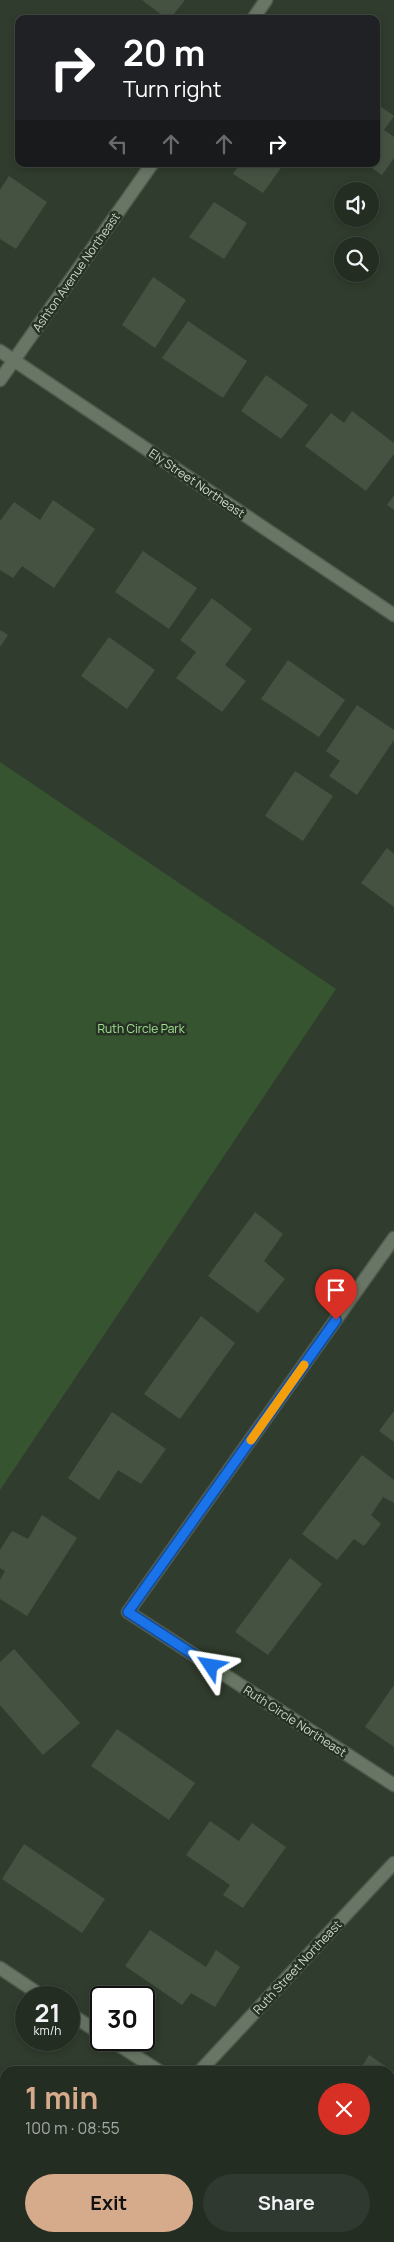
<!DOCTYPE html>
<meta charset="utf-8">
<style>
:root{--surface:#242d22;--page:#30392f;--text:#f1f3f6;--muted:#a3a8a5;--line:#414940;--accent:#d6ab8b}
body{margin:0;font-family:Manrope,sans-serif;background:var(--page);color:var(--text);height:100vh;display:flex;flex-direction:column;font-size:19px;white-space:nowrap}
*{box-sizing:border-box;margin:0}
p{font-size:16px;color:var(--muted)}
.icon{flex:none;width:28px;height:28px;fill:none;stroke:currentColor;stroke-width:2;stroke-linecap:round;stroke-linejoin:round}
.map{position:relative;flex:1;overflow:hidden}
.drawer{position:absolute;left:0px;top:2066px;width:395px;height:176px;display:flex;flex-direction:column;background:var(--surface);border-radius:15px 15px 0 0;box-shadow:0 2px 8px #0003,0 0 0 1px var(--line)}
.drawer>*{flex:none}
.banner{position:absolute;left:15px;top:15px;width:365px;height:152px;border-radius:10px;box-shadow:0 2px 8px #0003,0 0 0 1px var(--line);background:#202124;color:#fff;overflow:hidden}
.buttons{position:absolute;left:334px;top:182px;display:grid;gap:10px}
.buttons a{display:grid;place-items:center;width:45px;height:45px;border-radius:50%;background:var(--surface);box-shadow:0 2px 8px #0003,0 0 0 1px var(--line);font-size:25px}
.speed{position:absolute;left:15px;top:1986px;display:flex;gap:10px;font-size:25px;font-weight:700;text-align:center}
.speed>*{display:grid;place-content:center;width:65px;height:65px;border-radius:50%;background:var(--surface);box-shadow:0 2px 8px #0003,0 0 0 1px var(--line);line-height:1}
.speed small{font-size:12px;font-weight:400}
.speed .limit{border:2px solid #111;border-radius:8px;background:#fff;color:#111}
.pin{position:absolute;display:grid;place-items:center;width:42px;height:42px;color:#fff;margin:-51px -21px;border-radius:50% 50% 50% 0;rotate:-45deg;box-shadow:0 0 5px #0007}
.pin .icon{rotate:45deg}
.me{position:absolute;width:55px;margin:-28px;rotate:303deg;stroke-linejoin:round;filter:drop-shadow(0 0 4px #0008)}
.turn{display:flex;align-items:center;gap:18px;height:105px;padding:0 25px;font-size:22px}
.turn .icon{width:65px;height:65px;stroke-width:2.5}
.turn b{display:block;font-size:35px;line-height:42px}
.lanes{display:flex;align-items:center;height:48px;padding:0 25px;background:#0003;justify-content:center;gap:25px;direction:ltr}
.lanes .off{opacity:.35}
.round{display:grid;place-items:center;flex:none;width:52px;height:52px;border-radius:26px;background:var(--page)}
.summary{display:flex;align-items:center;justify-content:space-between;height:85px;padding:0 25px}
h1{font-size:30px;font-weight:700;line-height:38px;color:var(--accent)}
.button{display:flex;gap:10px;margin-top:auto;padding:10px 25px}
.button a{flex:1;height:58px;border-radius:30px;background:var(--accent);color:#111;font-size:20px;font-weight:700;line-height:58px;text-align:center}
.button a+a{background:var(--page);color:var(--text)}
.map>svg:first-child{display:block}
.green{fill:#375430}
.building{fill:#455242}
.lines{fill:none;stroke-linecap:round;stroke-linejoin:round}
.street-casing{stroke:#4f594d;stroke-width:15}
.street{stroke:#697665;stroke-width:12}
.route-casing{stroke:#114b97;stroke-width:12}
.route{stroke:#1a73e8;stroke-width:9}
.slow{stroke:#f59e0b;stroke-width:9}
.labels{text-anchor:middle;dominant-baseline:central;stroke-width:5;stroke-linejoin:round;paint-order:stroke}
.street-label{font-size:12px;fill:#d1d8cf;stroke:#263223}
.park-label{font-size:12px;fill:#a0e092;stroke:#263223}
</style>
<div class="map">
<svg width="394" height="2242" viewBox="0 0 394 2242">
<rect width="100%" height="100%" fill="#303c2d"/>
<path class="green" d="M 0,762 L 336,989 L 0,1490 Z"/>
<g class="building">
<path d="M 142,0 L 185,0 L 170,19 L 167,19 Z"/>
<path d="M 376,103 L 394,116 L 384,130 L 394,137 L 394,158 L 382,175 L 366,164 L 376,164 Z"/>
<path d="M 240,164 L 280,164 L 283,165 L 263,193 L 233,174 Z"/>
<path d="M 9,176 L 47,202 L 16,249 L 0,239 L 0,190 Z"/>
<path d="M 214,202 L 247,223 L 224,259 L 189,237 Z"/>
<path d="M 153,277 L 186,300 L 155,348 L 122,325 Z"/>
<path d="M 188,321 L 247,361 L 223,398 L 162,358 Z"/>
<path d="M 266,375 L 308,405 L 281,439 L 241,411 Z"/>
<path d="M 352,411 L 394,443 L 394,454 L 366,491 L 305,446 L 331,413 L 344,423 Z"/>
<path d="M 394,495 L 394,510 L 387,505 Z"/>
<path d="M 53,500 L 95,529 L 54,588 L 22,566 L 13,578 L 0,570 L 0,521 L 14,502 L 40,520 Z"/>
<path d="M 143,551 L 197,588 L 169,629 L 115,592 Z"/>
<path d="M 212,598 L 252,629 L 225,665 L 246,681 L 222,712 L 176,678 L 196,652 L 180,640 Z"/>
<path d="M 0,630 L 8,635 L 0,647 Z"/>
<path d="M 109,637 L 155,670 L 127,709 L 81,676 Z"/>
<path d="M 288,660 L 345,700 L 319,737 L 261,699 Z"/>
<path d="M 357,705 L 394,730 L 394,740 L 357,795 L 329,776 L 340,761 L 326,751 Z"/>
<path d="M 295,771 L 333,796 L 303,841 L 265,816 Z"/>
<path d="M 387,848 L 394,854 L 394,907 L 361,883 Z"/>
<path d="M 255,1212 L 283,1234 L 264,1261 L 285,1279 L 258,1313 L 208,1276 Z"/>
<path d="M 201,1316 L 235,1343 L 180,1419 L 144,1394 Z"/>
<path d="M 394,1411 L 394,1442 L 379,1431 Z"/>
<path d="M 112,1412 L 166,1449 L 141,1484 L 118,1470 L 99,1500 L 68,1478 Z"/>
<path d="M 362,1455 L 394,1480 L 394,1503 L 383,1497 L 371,1515 L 381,1524 L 364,1546 L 354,1539 L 337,1560 L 302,1534 Z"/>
<path d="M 42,1515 L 77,1538 L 27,1616 L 0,1599 L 0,1580 L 5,1571 L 0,1568 L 0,1550 L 12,1531 L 28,1539 Z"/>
<path d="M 290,1558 L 322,1584 L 268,1655 L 235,1632 Z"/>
<path d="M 14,1649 L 80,1723 L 43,1755 L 0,1705 L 0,1662 Z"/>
<path d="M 394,1685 L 394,1747 L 365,1727 Z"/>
<path d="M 117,1729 L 195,1783 L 169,1820 L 91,1766 Z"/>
<path d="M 210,1821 L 239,1841 L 252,1823 L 286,1847 L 243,1908 L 223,1895 L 230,1885 L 186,1855 Z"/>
<path d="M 24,1844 L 105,1899 L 82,1933 L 2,1879 Z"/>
<path d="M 150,1930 L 206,1967 L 216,1950 L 240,1967 L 215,2007 L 191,1993 L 182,2005 L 125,1966 Z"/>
<path d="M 369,2055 L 394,2072 L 394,2131 L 390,2128 L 390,2071 L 359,2071 Z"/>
<path d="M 0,2078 L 5,2081 L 5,2106 L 0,2113 Z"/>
<path d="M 200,2238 L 249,2238 L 247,2242 L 197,2242 Z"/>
</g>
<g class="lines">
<g class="street-casing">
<g id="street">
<path d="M 253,19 L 266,0"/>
<path d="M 0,351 L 394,615"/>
<path d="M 0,380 L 152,164"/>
<path d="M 394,1238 L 128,1612 L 394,1785"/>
<path d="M 0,1968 L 45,1998"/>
<path d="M 69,2013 L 101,2034"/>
<path d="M 111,2040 L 159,2071"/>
<path d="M 200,2071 L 394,1863"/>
<path d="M 390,2231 L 394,2233"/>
</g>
</g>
<use href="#street" class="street"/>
</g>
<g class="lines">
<g class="route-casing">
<path id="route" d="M 211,1666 L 128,1612 L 336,1320"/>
</g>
<use href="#route" class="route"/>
<path class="slow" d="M 251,1440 L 304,1365"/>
</g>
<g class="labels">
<g class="street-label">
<text transform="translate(76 272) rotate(-55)">Ashton Avenue Northeast</text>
<text transform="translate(197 483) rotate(34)">Ely Street Northeast</text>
<text transform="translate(295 1721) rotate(33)">Ruth Circle Northeast</text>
<text transform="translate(297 1967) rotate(-47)">Ruth Street Northeast</text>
</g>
<g class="park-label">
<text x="141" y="1028">Ruth Circle Park</text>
</g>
</g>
</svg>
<div class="buttons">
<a><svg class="icon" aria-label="sound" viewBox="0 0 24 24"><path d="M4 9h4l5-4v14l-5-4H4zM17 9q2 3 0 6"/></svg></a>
<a><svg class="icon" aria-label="search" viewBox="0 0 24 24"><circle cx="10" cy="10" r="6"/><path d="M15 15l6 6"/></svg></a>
</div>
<div class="speed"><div>21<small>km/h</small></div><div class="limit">30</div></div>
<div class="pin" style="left:336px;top:1320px;background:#d93025"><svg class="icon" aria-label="arrive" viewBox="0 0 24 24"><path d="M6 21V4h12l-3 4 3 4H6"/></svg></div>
<svg class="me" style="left:211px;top:1666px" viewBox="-20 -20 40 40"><path d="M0-17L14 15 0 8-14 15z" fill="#1a73e8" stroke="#fff" stroke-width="4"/></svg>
<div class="banner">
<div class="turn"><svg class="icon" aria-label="right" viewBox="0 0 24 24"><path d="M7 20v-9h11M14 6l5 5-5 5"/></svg><div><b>20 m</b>Turn right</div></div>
<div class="lanes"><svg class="icon off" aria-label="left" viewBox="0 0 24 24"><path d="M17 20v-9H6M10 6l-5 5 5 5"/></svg><svg class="icon off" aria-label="ahead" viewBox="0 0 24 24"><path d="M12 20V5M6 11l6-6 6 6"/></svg><svg class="icon off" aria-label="ahead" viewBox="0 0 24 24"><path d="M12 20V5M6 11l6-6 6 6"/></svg><svg class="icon" aria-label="right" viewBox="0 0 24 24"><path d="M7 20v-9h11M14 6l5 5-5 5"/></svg></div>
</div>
<section class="drawer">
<div class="summary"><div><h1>1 min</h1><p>100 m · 08:55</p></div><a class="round" style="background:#d93025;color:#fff"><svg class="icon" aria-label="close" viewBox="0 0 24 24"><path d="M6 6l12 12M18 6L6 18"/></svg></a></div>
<div class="button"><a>Exit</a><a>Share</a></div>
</section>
</div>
